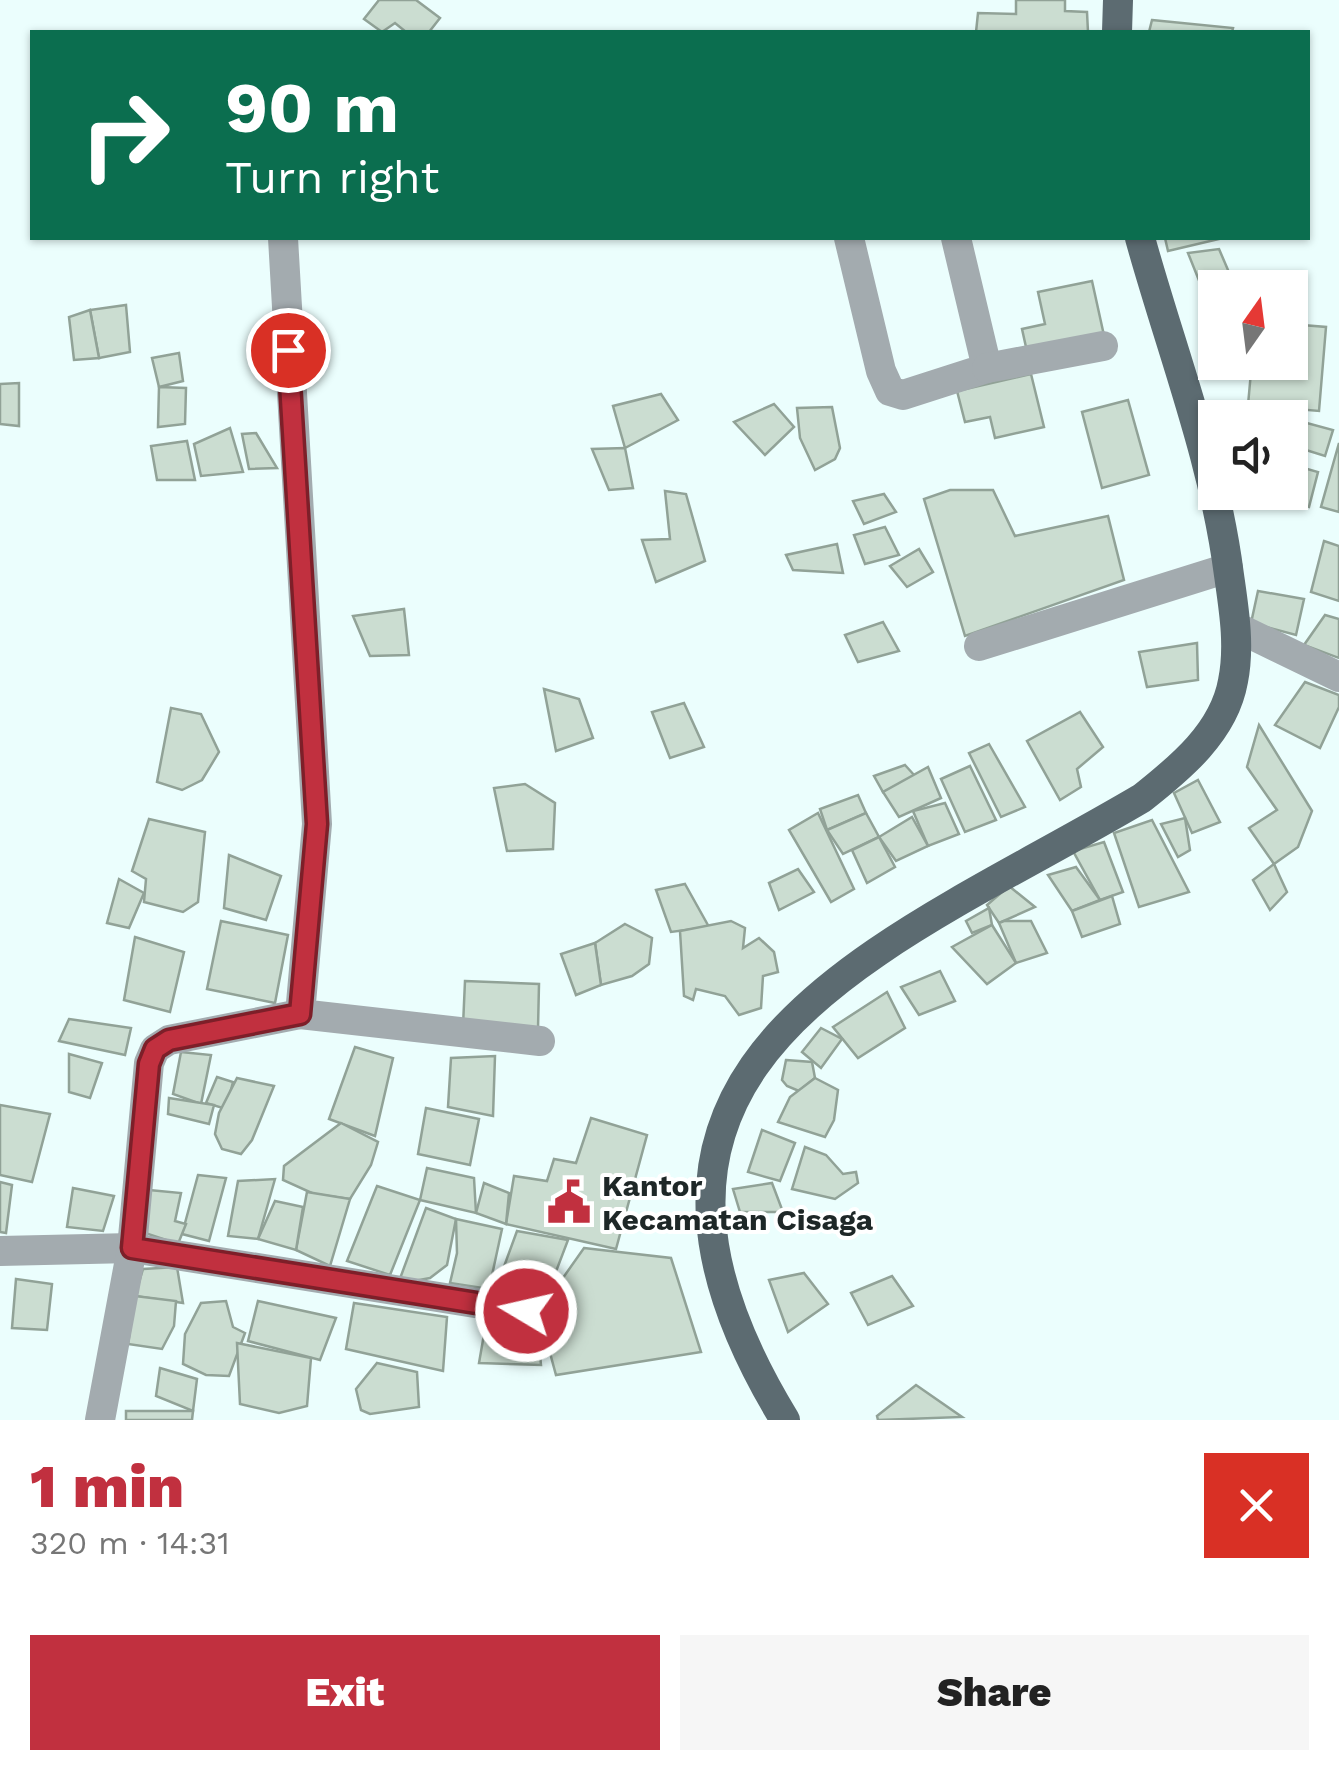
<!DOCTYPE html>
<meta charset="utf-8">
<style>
:root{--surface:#fff;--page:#f6f6f6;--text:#222;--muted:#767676;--accent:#c1303f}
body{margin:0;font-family:"Work Sans",sans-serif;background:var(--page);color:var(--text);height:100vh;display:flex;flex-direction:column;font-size:38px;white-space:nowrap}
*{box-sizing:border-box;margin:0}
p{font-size:32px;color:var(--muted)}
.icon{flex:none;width:55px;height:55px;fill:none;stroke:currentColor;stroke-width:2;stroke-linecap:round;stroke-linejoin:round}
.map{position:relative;height:1420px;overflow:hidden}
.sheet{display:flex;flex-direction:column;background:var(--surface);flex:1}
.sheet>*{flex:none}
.top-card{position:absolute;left:30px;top:30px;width:1280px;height:210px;border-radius:0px;box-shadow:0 2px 8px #0004;background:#0b6e4f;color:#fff;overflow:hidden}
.needle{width:65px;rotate:14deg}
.controls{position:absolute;left:1198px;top:270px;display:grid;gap:20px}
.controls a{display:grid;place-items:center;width:110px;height:110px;border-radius:0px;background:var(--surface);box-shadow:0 2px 8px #0004;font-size:50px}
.pin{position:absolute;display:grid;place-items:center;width:85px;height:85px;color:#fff;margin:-42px;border:5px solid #fff;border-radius:50%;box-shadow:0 2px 10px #0007}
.me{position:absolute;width:110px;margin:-55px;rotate:279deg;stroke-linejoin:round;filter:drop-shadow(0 0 8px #0008)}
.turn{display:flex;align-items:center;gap:35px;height:210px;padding:0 30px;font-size:45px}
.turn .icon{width:130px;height:130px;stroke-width:2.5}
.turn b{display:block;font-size:70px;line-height:85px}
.round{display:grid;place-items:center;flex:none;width:105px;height:105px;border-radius:0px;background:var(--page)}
.head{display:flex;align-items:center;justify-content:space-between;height:170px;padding:0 30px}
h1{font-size:60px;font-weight:800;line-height:75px;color:var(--accent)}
.cta{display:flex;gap:20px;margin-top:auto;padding:20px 30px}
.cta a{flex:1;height:115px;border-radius:0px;background:var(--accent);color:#fff;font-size:40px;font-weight:800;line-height:115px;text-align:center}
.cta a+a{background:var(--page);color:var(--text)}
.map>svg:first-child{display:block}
.building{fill:#cbddd1;stroke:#91a297;stroke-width:2.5}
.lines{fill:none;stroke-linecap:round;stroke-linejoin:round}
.minor{stroke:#a3abaf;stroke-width:30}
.major{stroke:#5c6b71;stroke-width:30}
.route-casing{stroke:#7d1f29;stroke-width:25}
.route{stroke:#c1303f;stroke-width:18}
.labels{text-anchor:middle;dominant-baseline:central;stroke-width:8;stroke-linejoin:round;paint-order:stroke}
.poi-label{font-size:30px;font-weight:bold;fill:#1e2727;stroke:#fff;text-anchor:start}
</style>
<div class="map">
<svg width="1339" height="1420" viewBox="0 0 1339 1420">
<rect width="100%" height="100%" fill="#ebfefd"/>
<g class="building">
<path d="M 379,0 L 416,0 L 440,18 L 429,32 L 406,32 L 395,23 L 382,32 L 364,19 Z"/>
<path d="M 1016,0 L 1065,0 L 1065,11 L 1087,12 L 1088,32 L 976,32 L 978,13 L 1016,14 Z"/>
<path d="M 1152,20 L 1233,28 L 1232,32 L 1149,32 Z"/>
<path d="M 1165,238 L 1223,238 L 1168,251 Z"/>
<path d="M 1219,249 L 1231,277 L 1202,288 L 1188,253 Z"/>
<path d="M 1092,281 L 1105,340 L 1028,356 L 1022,329 L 1045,324 L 1038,292 Z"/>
<path d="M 126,305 L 130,352 L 99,358 L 90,310 Z"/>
<path d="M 90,310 L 99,358 L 74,360 L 69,317 Z"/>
<path d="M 1290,324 L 1326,327 L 1319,411 L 1248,405 L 1251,372 L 1283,375 L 1284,362 L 1290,362 Z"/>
<path d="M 179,353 L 183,381 L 159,387 L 152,358 Z"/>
<path d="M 1031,374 L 1044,427 L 995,438 L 990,417 L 965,422 L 957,391 Z"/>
<path d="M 19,383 L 19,426 L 0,424 L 0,384 Z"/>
<path d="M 159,387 L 186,388 L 185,424 L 158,427 Z"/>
<path d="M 661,394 L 678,420 L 625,448 L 613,406 Z"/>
<path d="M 1128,400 L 1149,475 L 1102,488 L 1082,412 Z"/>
<path d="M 774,404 L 794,427 L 765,455 L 734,422 Z"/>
<path d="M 832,407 L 840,448 L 835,459 L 815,470 L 800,438 L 797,408 Z"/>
<path d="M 1292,419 L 1333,430 L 1325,456 L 1290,445 Z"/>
<path d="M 230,428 L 243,472 L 201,476 L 194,444 Z"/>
<path d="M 256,433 L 277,468 L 249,469 L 242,434 Z"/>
<path d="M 187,441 L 195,480 L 157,480 L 151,446 Z"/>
<path d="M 1339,443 L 1339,512 L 1321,507 Z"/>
<path d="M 625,448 L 633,488 L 609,490 L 592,449 Z"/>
<path d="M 1290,464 L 1318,472 L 1309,507 L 1256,492 L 1290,492 Z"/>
<path d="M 950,490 L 993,490 L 1015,536 L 1108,516 L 1124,580 L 965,636 L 924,499 Z"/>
<path d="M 665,491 L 686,494 L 705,561 L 656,582 L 642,540 L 670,539 Z"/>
<path d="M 884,494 L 896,512 L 864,524 L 853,501 Z"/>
<path d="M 885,527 L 899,555 L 865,564 L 854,535 Z"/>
<path d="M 1324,541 L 1339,546 L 1339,601 L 1311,592 Z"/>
<path d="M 837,544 L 843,573 L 793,570 L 786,555 Z"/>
<path d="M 919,549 L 933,572 L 907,587 L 890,566 Z"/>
<path d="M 1258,591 L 1304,599 L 1296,635 L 1251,623 Z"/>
<path d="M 404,609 L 409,655 L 370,656 L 353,616 Z"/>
<path d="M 1325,615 L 1339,619 L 1339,658 L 1304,645 Z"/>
<path d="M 883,622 L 899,651 L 858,662 L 845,635 Z"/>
<path d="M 1197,643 L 1198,680 L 1147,687 L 1139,652 Z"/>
<path d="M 1305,682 L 1339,695 L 1339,707 L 1320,748 L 1275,725 Z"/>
<path d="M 544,689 L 579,699 L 593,738 L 556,751 Z"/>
<path d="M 684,703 L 704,747 L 670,758 L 652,712 Z"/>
<path d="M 171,708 L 201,714 L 219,752 L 202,780 L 182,790 L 157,782 Z"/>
<path d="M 1080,712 L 1103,747 L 1077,769 L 1081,787 L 1060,800 L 1027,741 Z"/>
<path d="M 1259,725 L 1312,811 L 1298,847 L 1274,864 L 1249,828 L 1277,810 L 1247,767 Z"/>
<path d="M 989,744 L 1025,807 L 1001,817 L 969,753 Z"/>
<path d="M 905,765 L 915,776 L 883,792 L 874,776 Z"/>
<path d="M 970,766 L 996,820 L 965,832 L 941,779 Z"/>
<path d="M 928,767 L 941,798 L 899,817 L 883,792 Z"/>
<path d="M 1198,780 L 1220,822 L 1192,833 L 1174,793 Z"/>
<path d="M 525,784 L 555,803 L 553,849 L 507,851 L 494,788 Z"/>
<path d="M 858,795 L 866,813 L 827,830 L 820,809 Z"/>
<path d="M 945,803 L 959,834 L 928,846 L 913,811 Z"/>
<path d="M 818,813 L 854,889 L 831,902 L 789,830 Z"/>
<path d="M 866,813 L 879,837 L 843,854 L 827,830 Z"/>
<path d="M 912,817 L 928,846 L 896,861 L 879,837 Z"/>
<path d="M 1185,818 L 1190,850 L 1178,857 L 1161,824 Z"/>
<path d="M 149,819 L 205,832 L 198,902 L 183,912 L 144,902 L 146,879 L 132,871 Z"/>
<path d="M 1152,820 L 1189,892 L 1139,907 L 1114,833 Z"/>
<path d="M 879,837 L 895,867 L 867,883 L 852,850 Z"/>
<path d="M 1104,842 L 1123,892 L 1100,900 L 1073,851 Z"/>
<path d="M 229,855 L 281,876 L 266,920 L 224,908 Z"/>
<path d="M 1274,864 L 1287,892 L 1270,910 L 1253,880 Z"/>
<path d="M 1076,867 L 1100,900 L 1072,911 L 1048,875 Z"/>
<path d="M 798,869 L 814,892 L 779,910 L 769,883 Z"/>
<path d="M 119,879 L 144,893 L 129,928 L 107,923 Z"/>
<path d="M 685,884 L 709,927 L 671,932 L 656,890 Z"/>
<path d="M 1009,886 L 1035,907 L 999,923 L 987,905 Z"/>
<path d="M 1112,896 L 1120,924 L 1082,937 L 1072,911 Z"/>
<path d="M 989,908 L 992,925 L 972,933 L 966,921 Z"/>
<path d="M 221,921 L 288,935 L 275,1003 L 207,989 Z"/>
<path d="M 731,921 L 745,928 L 743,948 L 759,938 L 774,952 L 778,972 L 763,976 L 761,1008 L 739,1015 L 725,996 L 696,989 L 693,1000 L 684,996 L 680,931 Z"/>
<path d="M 1004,921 L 1031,921 L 1047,953 L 1016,963 L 999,923 Z"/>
<path d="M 625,924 L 652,938 L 649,964 L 632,976 L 601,985 L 595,943 Z"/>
<path d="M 992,925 L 1016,963 L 987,984 L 952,947 Z"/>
<path d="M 135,937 L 184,952 L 170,1012 L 124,1000 Z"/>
<path d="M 595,943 L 601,985 L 576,995 L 561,954 Z"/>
<path d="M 940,971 L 955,1001 L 919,1015 L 901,987 Z"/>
<path d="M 465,981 L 539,984 L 538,1029 L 463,1026 Z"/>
<path d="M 887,992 L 905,1028 L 858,1058 L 833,1027 Z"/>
<path d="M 69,1019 L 131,1028 L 125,1055 L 59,1041 Z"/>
<path d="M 821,1028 L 842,1039 L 821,1068 L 802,1052 Z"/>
<path d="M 355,1047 L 393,1058 L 375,1136 L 329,1119 Z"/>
<path d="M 181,1052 L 211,1055 L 201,1104 L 173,1094 Z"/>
<path d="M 69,1054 L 102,1063 L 90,1098 L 69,1092 Z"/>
<path d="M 495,1056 L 493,1116 L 448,1107 L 451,1058 Z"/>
<path d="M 786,1060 L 812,1062 L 815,1078 L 799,1091 L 787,1086 L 782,1080 Z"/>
<path d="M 217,1077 L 233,1082 L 226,1109 L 206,1103 Z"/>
<path d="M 237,1078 L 274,1086 L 252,1140 L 241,1154 L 222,1149 L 215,1134 L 219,1113 Z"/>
<path d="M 815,1078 L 838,1090 L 834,1120 L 825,1137 L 778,1122 L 790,1097 Z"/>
<path d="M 169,1098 L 214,1105 L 209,1124 L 168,1114 Z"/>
<path d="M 0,1105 L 50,1114 L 32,1182 L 0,1175 Z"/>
<path d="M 426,1108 L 479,1119 L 470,1165 L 418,1154 Z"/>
<path d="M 591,1118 L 647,1135 L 616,1249 L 506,1224 L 514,1176 L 547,1181 L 554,1159 L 576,1163 Z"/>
<path d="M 341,1123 L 378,1142 L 371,1165 L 350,1199 L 314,1194 L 283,1180 L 284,1166 Z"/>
<path d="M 762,1130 L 795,1143 L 780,1181 L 748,1172 Z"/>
<path d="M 805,1147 L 826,1155 L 843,1174 L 856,1172 L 858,1183 L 835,1199 L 792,1189 Z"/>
<path d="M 427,1168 L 474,1178 L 476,1213 L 420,1200 Z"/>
<path d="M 198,1175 L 226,1178 L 209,1241 L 182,1234 Z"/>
<path d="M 275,1179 L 258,1239 L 228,1236 L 238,1181 Z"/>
<path d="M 0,1182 L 12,1185 L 6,1233 L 0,1232 Z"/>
<path d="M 484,1183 L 509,1193 L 506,1224 L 476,1213 Z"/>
<path d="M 772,1183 L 783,1212 L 740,1212 L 733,1189 Z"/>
<path d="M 377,1186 L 420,1200 L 390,1275 L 347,1261 Z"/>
<path d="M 73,1188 L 114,1196 L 103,1231 L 67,1227 Z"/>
<path d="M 149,1190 L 181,1193 L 175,1221 L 186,1224 L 178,1244 L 145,1233 Z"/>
<path d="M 307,1192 L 350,1199 L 330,1266 L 296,1250 Z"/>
<path d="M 275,1201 L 303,1207 L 296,1250 L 258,1239 Z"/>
<path d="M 426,1208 L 456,1219 L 447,1265 L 430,1278 L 398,1284 Z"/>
<path d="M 456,1219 L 502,1229 L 489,1289 L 450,1283 L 457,1253 Z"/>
<path d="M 517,1231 L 568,1240 L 544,1303 L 524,1295 L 525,1278 L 502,1272 Z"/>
<path d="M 584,1248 L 671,1258 L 701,1352 L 556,1375 L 539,1312 Z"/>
<path d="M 177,1267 L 183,1303 L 135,1296 L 143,1269 Z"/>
<path d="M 804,1273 L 828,1304 L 788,1332 L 769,1280 Z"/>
<path d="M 892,1276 L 913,1306 L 868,1325 L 851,1293 Z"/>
<path d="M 16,1279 L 52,1284 L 47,1330 L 12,1328 Z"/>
<path d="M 135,1296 L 176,1301 L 174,1326 L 162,1349 L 128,1344 Z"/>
<path d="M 226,1301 L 233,1327 L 245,1333 L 229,1376 L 206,1375 L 183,1364 L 185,1334 L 201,1303 Z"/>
<path d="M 258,1301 L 336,1318 L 320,1360 L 248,1341 Z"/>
<path d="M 354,1303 L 447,1317 L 443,1371 L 346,1349 Z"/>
<path d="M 487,1317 L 537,1323 L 541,1365 L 479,1363 Z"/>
<path d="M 237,1343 L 311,1358 L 307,1406 L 279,1413 L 240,1404 Z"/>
<path d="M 377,1363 L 417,1372 L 419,1407 L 370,1414 L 361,1410 L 356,1389 Z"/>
<path d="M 160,1368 L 197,1379 L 193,1411 L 156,1396 Z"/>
<path d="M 916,1385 L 962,1417 L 878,1420 L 877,1416 Z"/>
<path d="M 126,1411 L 193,1411 L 192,1420 L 126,1420 Z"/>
</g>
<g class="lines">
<g class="minor">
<path d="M 283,238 L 317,824 L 300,1014 L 540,1041"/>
<path d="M 849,238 L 881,371 L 890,391 L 903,395 L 987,368 L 956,238"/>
<path d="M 987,368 L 1103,346"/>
<path d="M 1236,627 L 1339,677"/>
<path d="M 979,646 L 1228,568"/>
<path d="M 0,1251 L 132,1248 L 526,1311"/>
<path d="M 100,1420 L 132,1248 L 149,1063 L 155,1049 L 169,1040 L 300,1014"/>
</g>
<g class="major">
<path d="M 1117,32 L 1118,0"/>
<path d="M 785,1420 C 563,1057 883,951 1142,798 C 1180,768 1224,732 1233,681 C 1240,646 1234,610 1229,575 C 1214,458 1171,350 1140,238"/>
</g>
</g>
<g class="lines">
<g class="route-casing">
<path id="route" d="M 288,350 L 317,824 L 300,1014 L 169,1040 L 155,1049 L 149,1064 L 132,1248 L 526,1311"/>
</g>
<use href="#route" class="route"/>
</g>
<defs>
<g id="civic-bare" transform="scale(3.45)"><path d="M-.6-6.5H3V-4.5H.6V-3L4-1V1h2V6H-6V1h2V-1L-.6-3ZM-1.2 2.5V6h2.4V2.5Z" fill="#c1303f" stroke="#fff" stroke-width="2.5" paint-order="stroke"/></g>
</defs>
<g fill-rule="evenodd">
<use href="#civic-bare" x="569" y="1202"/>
</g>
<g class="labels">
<g class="poi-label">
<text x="602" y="1185">Kantor<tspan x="602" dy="34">Kecamatan Cisaga</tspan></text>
</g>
</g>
</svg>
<div class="controls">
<a><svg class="needle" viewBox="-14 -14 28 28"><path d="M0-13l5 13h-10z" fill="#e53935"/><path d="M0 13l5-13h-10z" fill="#767676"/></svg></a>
<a><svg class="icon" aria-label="sound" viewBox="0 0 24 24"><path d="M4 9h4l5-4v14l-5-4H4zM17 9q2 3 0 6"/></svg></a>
</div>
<div class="pin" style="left:288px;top:350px;background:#d93025"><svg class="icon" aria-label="arrive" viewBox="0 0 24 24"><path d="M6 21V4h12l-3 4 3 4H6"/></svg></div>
<svg class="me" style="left:526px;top:1311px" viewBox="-20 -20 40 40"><circle r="17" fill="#c1303f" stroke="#fff" stroke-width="3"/><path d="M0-11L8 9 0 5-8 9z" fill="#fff"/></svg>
<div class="top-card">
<div class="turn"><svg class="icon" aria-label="right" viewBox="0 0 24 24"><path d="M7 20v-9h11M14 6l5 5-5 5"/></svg><div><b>90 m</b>Turn right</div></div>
</div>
</div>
<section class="sheet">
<div class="head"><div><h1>1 min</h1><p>320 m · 14:31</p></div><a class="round" style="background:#d93025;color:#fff"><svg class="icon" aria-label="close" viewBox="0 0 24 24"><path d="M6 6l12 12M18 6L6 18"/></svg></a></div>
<div class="cta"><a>Exit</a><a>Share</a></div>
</section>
